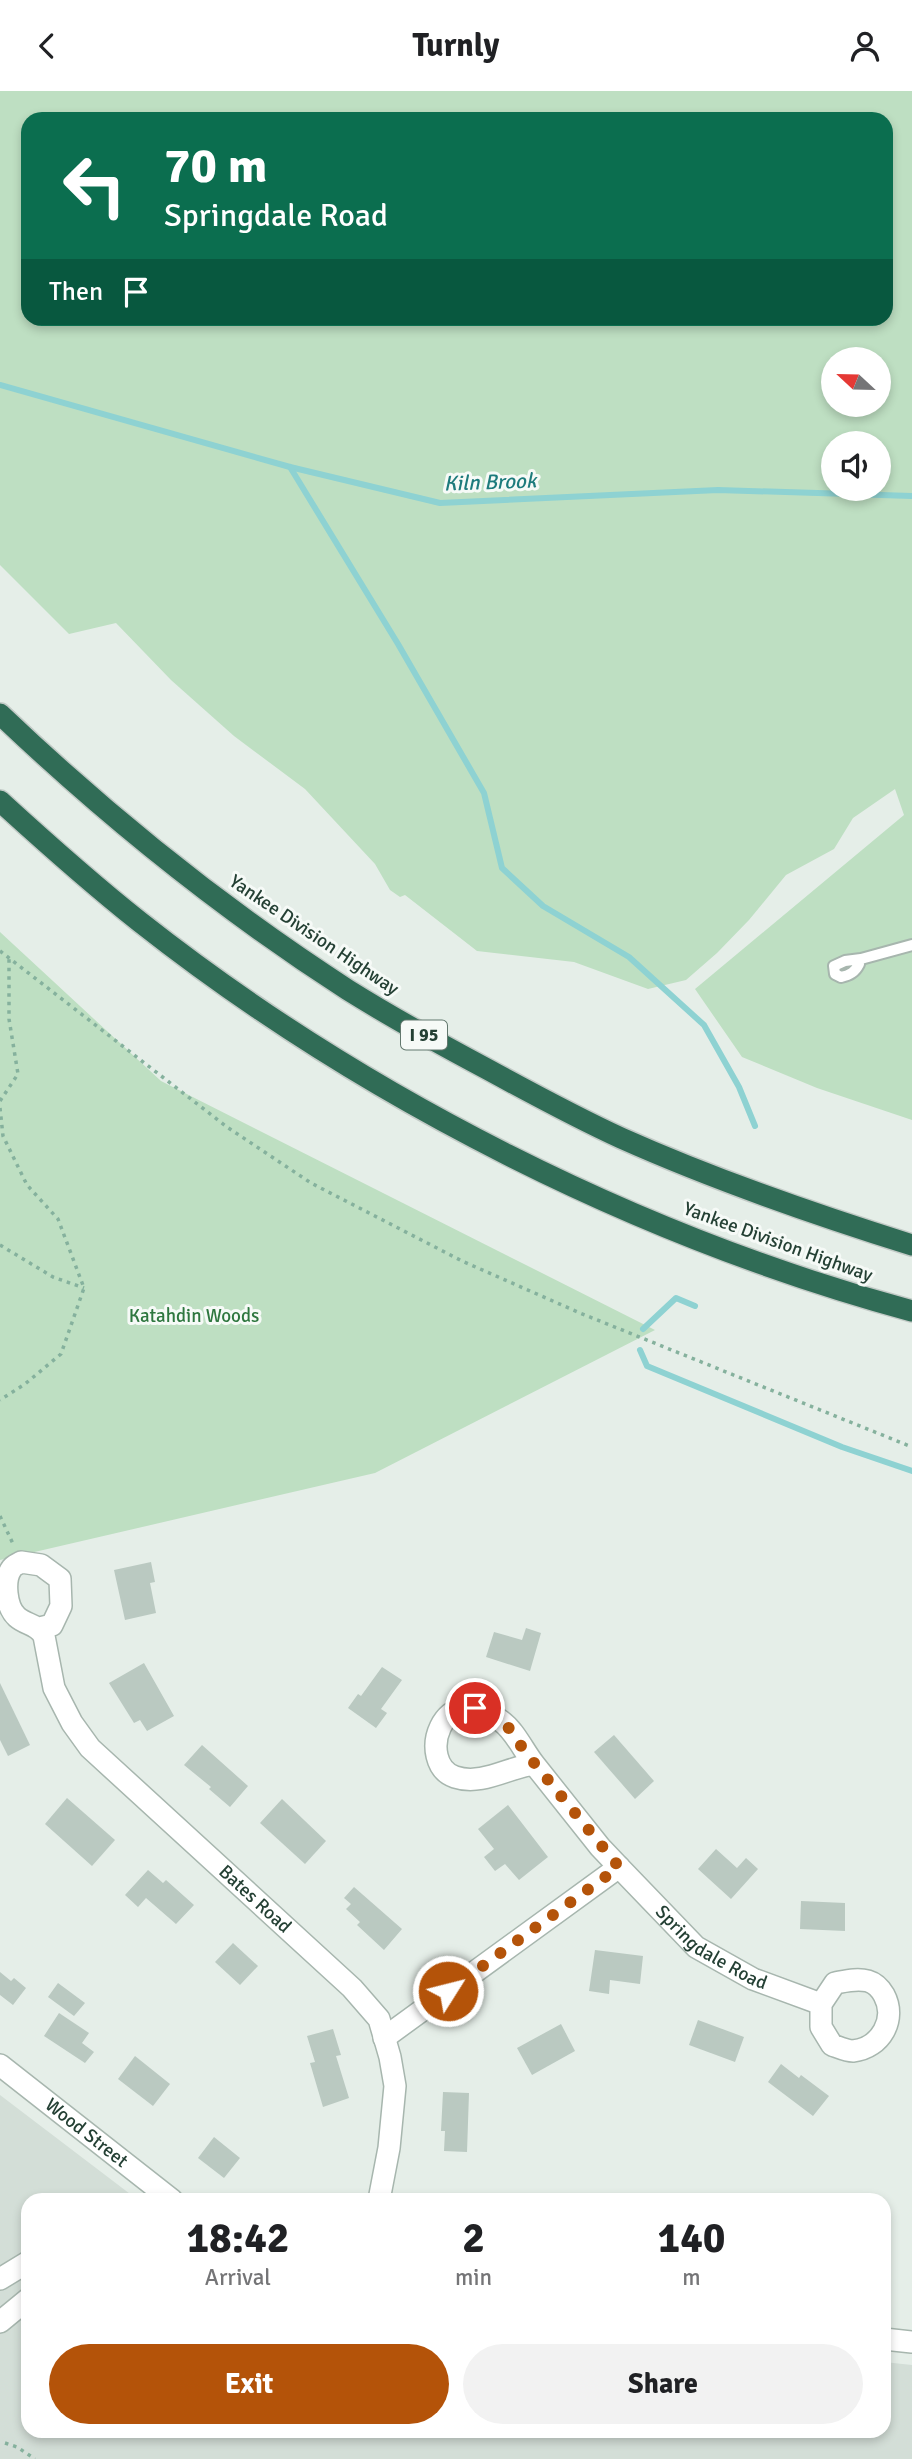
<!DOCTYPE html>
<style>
:root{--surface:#fff;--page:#f2f2f2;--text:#202124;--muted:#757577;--accent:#b45309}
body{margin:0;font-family:Signika,sans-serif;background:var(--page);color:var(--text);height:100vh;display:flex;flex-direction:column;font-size:26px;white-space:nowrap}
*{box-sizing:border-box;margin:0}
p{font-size:23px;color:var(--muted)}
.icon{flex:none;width:38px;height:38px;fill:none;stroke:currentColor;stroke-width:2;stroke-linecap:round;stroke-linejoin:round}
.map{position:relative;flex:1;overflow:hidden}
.details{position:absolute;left:21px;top:2102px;width:870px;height:245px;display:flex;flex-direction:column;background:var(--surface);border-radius:21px;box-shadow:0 4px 10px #0003}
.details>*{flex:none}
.guide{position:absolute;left:21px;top:21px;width:872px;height:214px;border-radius:21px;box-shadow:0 4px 10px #0003;background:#0b6e4f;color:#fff;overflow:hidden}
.needle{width:46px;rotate:292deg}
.fabs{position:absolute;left:821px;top:256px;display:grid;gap:14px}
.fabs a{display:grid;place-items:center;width:70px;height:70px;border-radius:50%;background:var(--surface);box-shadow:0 4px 10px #0003;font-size:35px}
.pin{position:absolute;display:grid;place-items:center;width:60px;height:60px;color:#fff;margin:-30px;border:4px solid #fff;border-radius:50%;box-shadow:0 2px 7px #0007}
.me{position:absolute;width:77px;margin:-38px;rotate:54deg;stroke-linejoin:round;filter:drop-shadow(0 0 5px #0008)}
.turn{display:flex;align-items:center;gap:24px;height:147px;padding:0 28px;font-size:32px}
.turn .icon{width:91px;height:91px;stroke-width:2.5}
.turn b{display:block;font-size:49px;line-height:60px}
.then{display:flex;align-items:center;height:66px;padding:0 28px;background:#0003;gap:14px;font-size:26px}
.eta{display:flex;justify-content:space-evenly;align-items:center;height:119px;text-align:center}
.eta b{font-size:42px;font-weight:700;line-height:49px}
.action{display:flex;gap:14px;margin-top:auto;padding:14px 28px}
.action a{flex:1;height:80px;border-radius:42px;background:var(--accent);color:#fff;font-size:28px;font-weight:700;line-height:80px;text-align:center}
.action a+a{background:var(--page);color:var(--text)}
header{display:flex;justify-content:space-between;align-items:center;height:91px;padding:0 28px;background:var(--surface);font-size:32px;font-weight:700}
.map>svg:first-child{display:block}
.built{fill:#d3ded7}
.green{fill:#bedfc2;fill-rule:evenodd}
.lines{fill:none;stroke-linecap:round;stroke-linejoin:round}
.stream{stroke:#8ed2d2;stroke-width:6}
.building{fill:#bac9c1}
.service-casing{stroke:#a7b6ae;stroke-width:14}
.minor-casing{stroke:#a7b6ae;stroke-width:24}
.tertiary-casing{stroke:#a7b6ae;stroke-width:24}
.motorway-casing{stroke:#c2cac6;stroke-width:24}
.path{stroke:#85b19d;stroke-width:3.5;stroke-dasharray:3.5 5;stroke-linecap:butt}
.service{stroke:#fff;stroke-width:10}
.minor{stroke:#fff;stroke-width:21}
.tertiary{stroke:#fff;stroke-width:21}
.motorway{stroke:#306c56;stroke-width:21}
.route{stroke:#b45309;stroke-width:12;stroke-dasharray:0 21.6}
.labels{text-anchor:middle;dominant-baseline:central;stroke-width:6;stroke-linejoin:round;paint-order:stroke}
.shield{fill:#f6faf7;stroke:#63786e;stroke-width:2}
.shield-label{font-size:18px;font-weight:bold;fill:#244034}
.street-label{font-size:19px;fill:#244034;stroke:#f6faf7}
.park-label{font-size:19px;fill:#2e773f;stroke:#f6faf7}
.water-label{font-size:21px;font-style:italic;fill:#1d7b7c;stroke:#f6faf7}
</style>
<header><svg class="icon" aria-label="back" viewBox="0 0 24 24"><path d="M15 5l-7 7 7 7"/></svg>Turnly<svg class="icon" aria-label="person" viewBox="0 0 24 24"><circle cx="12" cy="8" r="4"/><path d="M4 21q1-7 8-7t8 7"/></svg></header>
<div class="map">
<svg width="912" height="2368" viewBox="0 0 912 2368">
<rect width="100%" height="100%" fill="#e5eee8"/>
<path class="built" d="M 0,2004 L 138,2109 L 28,2109 L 28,2340 L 884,2340 L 884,2271 L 912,2274 L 912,2368 L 0,2368 Z"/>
<g class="green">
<path d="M 0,0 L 912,0 L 912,1029 L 817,997 L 742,966 L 695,898 L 904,724 L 895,698 L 853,727 L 834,758 L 786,784 L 749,829 L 717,862 L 686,889 L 648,898 L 574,871 L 477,860 L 405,804 L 400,806 L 390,799 L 375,773 L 305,698 L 234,645 L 171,589 L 116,532 L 69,543 L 0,474 ZM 28,28 L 886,28 L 886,228 L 28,228 ZM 833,268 L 878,268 L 878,313 L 833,313 ZM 833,352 L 878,352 L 878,397 L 833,397 Z"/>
<path d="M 0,841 L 161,990 L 655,1239 L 375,1382 L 0,1469 Z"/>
</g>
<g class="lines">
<g class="stream">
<path d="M 0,294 L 290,376 L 440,412 L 718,399 L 912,405"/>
<path d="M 290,376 L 398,553 L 484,702 L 502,777 L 543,815 L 629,866 L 704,934 L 739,996 L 755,1035"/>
<path d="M 643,1238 L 676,1207 L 695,1215"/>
<path d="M 640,1259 L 647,1275 L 842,1356 L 912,1380"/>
</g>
</g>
<g class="building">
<path d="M 151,1471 L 155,1491 L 150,1492 L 156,1522 L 125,1529 L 114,1479 Z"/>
<path d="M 526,1537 L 541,1542 L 530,1580 L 486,1566 L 494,1541 L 522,1549 Z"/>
<path d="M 144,1572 L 174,1625 L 147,1640 L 140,1629 L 134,1632 L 109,1592 Z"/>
<path d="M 382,1576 L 402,1589 L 381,1618 L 387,1622 L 376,1637 L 348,1617 L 358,1603 L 361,1605 Z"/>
<path d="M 0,1592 L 30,1654 L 8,1665 L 0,1649 Z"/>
<path d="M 614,1644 L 654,1690 L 635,1708 L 594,1661 Z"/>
<path d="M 202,1654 L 248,1695 L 230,1716 L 209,1698 L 211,1696 L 184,1674 Z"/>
<path d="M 67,1707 L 115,1749 L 92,1775 L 45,1733 Z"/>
<path d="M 282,1708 L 326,1750 L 305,1773 L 260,1732 Z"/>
<path d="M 508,1714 L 548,1766 L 519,1789 L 505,1773 L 495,1780 L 484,1766 L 494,1758 L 478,1738 Z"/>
<path d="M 716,1758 L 737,1777 L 746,1767 L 758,1778 L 731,1808 L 698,1778 Z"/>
<path d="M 148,1779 L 163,1792 L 166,1789 L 194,1814 L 176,1833 L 146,1807 L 138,1816 L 125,1804 Z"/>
<path d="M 354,1796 L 402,1838 L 384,1859 L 357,1834 L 360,1831 L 346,1818 L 351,1813 L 344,1807 Z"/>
<path d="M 801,1810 L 845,1812 L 845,1840 L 800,1838 Z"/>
<path d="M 233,1852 L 258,1875 L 240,1894 L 215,1871 Z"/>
<path d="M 595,1859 L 643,1865 L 640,1893 L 610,1889 L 609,1903 L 589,1900 Z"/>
<path d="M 0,1881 L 11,1890 L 14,1887 L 26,1897 L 13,1914 L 0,1904 Z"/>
<path d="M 58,1892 L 85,1912 L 74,1925 L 48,1906 Z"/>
<path d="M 59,1922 L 89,1942 L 82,1952 L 94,1961 L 85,1972 L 44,1945 Z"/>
<path d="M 698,1929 L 744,1946 L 735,1971 L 689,1954 Z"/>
<path d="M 561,1933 L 575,1960 L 532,1984 L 517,1957 Z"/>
<path d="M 333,1938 L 341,1964 L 336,1965 L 349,2007 L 323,2016 L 310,1972 L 315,1971 L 307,1945 Z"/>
<path d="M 135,1965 L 170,1993 L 153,2015 L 118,1988 Z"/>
<path d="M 781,1973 L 799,1987 L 801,1984 L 829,2005 L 813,2025 L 768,1991 Z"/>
<path d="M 443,2001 L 469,2002 L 467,2061 L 444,2060 L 445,2040 L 441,2040 Z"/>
<path d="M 214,2046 L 240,2067 L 224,2087 L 198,2067 Z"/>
</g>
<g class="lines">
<g class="service-casing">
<path id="service" d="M 859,873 C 855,881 850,884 841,886 L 835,883 L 834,875 L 845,870 L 861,868 L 912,854"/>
</g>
<g class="minor-casing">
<g id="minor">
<path id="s1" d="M 40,1537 L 52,1534 L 61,1515 L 60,1488 L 41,1474 L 21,1471 C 18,1473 14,1474 12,1477 C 3,1489 6,1516 17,1526 C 26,1534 38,1533 44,1545 L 54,1597 L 72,1632 L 90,1657 L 352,1897 L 379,1928 L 390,1966 L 395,1995 L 389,2057 L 379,2109"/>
<path id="s2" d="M 619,1776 L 696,1856 L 753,1888 L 821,1913 L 821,1936 L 832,1954 C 838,1956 846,1960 853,1960 C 881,1957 897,1928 884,1904 C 880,1897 875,1892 868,1890 C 857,1887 846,1890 835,1892 L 821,1913"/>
<path d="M 384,1947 L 619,1776 L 600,1756 L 534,1673 C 509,1676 482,1695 455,1686 C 416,1673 440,1584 501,1630 C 515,1640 523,1659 534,1673"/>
<path d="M 0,2188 L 28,2171"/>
<path d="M 0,2231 L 28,2208"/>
</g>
</g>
<g class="tertiary-casing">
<g id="tertiary">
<path id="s3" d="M 0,1974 L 172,2109"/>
<path d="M 884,2248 L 912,2251"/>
</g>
</g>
<g class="motorway-casing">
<g id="motorway">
<path d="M 0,623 C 107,725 224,819 348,899 C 393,927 440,953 487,978 C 531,1002 575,1026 621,1047 C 715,1089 813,1123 912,1154"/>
<path d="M 0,710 C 46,752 92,793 140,831 C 362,1006 639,1146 912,1220"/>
</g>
</g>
<g class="path">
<path d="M 0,860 L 227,1036 L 311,1092 L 462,1170 L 580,1222 L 912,1356"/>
<path d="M 0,1010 L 18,983 L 9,928 L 9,868"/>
<path d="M 0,1017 L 3,1045 L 27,1094 L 58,1128 L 84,1197 L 61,1263 L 25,1293 L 0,1309"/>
<path d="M 0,1154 L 53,1186 L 84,1197"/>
<path d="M 0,1425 L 14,1455"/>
<path d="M 5,2352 L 17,2356 L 35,2368"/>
</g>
<use href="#service" class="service"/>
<use href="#minor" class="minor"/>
<use href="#tertiary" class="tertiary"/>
<use href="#motorway" class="motorway"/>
</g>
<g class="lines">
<path class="route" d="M 448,1900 L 619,1776 L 526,1662 L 508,1636 L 500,1629 L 475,1617"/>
</g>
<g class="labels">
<rect class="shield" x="401" y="929.5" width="46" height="29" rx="5"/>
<g class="shield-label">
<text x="424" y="944">I 95</text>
</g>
<g class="street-label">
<text transform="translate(314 844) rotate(34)">Yankee Division Highway</text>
<text transform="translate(778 1151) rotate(20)">Yankee Division Highway</text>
<text stroke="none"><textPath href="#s1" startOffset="548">Bates Road</textPath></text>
<text stroke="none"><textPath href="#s2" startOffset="124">Springdale Road</textPath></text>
<text stroke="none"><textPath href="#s3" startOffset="110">Wood Street</textPath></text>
</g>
<g class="park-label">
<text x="194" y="1225">Katahdin Woods</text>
</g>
<g class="water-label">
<text transform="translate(490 391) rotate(-2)">Kiln Brook</text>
</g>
</g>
</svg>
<div class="fabs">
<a><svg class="needle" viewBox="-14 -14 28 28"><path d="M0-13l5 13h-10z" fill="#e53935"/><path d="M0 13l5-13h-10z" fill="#757577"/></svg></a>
<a><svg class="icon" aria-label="sound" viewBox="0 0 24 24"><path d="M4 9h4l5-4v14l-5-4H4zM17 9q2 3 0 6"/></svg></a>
</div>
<div class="pin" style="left:475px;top:1617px;background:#d93025"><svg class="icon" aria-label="arrive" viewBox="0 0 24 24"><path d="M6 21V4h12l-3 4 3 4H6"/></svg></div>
<svg class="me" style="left:448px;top:1900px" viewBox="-20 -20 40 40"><circle r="17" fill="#b45309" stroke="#fff" stroke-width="3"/><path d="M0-11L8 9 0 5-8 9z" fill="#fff"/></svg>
<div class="guide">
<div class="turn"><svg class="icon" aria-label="left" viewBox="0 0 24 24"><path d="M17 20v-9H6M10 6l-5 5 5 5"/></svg><div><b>70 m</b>Springdale Road</div></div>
<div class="then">Then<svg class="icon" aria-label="arrive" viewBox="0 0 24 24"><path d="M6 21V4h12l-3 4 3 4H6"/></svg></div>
</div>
<section class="details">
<div class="eta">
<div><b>18:42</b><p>Arrival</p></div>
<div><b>2</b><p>min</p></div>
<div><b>140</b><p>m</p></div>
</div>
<div class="action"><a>Exit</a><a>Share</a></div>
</section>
</div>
